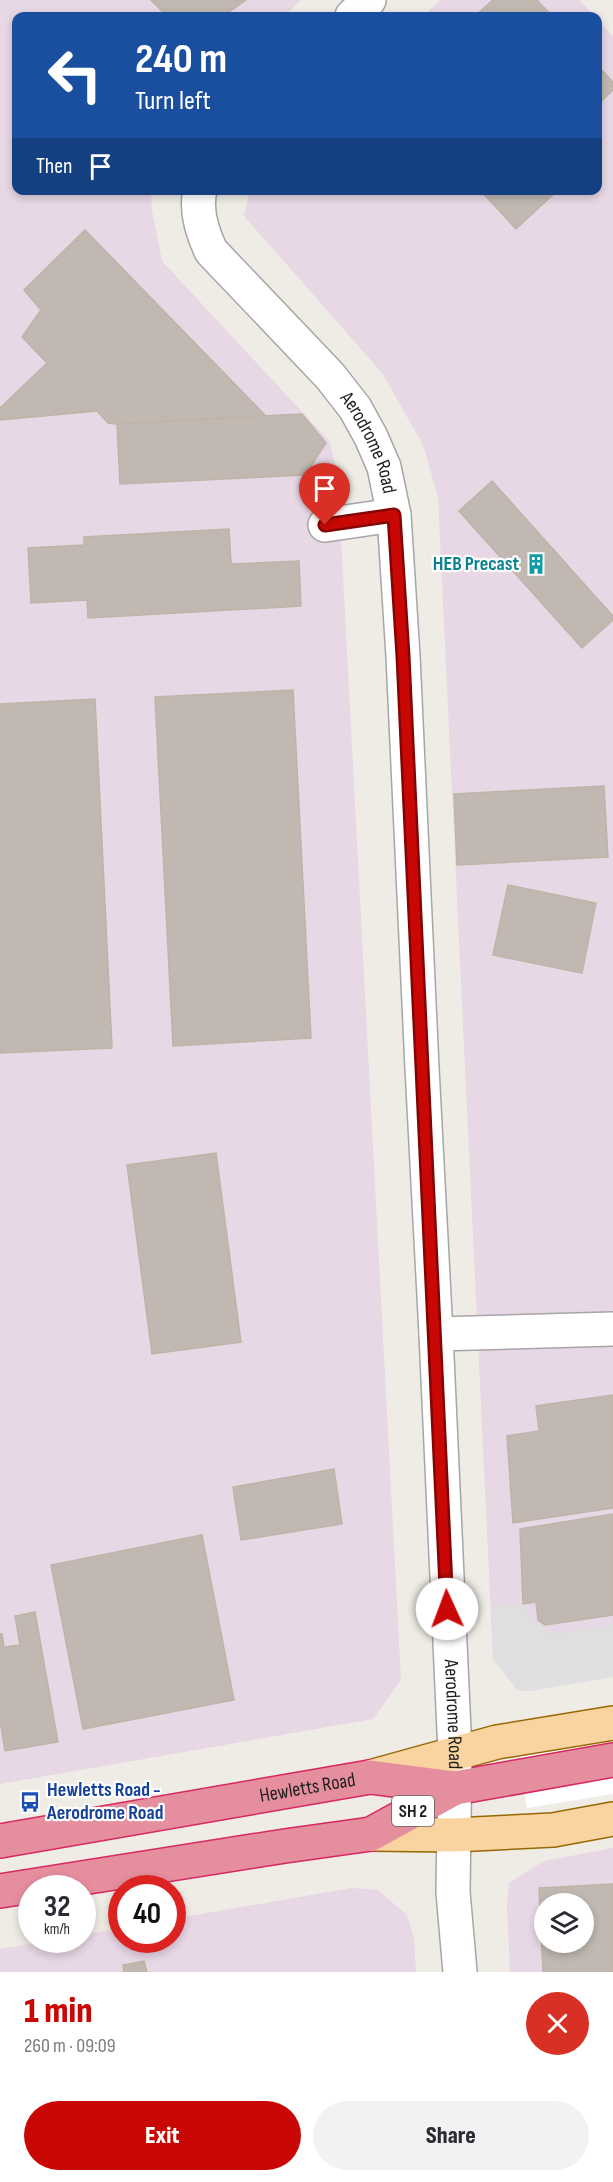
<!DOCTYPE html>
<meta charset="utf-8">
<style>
:root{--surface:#fff;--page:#f2f2f3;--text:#2b2b33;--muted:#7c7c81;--accent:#c90805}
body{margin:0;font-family:"Sofia Sans Condensed",sans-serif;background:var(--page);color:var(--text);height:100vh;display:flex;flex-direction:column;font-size:22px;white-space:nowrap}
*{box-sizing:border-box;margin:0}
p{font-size:20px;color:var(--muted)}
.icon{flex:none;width:33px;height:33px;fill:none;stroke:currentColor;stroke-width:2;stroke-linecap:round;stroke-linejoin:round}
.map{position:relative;height:1972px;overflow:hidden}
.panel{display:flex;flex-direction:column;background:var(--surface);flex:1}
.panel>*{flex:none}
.guide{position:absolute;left:12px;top:12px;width:590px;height:183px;border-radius:12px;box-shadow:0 3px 9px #0003;background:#1a4fa0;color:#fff;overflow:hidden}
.fabs{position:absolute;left:534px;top:1893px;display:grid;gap:12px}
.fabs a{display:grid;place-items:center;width:60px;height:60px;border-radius:50%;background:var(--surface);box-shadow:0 3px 9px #0003;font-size:30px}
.speed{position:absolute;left:18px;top:1875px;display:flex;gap:12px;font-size:30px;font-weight:700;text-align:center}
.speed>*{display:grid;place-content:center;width:78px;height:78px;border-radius:50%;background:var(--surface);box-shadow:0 3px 9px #0003;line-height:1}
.speed small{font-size:15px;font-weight:400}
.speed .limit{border:9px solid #d22;background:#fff;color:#111}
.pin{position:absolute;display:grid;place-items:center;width:51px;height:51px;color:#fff;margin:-62px -26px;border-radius:50% 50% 50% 0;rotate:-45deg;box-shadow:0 0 6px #0007}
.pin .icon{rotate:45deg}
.me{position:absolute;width:66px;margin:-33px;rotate:358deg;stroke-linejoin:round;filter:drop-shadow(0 0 4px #0008)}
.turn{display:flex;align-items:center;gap:21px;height:126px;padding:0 24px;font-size:27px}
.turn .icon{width:78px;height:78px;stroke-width:2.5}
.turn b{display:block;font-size:42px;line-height:51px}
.then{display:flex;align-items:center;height:57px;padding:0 24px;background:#0003;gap:12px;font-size:22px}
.round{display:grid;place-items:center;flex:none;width:63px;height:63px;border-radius:32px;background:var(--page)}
.headline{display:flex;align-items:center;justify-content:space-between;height:102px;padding:0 24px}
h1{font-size:36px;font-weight:800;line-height:45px;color:var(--accent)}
.action{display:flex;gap:12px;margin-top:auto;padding:12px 24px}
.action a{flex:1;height:69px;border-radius:36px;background:var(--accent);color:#fff;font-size:24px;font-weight:800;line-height:69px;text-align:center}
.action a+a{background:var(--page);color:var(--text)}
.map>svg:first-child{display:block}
.industrial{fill:#e8d7e5;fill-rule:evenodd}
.parking{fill:#dfdfdf}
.pier{fill:#fff}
.building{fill:#c0b8b1;stroke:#c1b3a8;stroke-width:1.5;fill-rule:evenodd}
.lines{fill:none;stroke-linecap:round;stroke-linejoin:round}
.minor-casing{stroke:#a6a6a6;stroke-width:36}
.major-casing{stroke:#966803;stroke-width:36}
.highway-casing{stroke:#d72861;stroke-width:36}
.minor{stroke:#fff;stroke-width:33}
.major{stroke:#fad4a0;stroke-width:33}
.highway{stroke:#e58e9d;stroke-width:33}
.route-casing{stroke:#830503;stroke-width:15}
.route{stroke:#c90805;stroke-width:10}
.labels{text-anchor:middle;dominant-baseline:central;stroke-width:4.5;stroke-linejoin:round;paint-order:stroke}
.shield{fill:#fff;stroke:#626262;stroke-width:1.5}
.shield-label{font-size:18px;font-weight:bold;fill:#1f1f1f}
.street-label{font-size:20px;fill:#1f1f1f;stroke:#fff}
.culture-label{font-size:20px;font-weight:bold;fill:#0d838f;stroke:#fff;text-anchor:end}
.transit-label{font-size:20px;font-weight:bold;fill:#164399;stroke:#fff;text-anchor:start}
</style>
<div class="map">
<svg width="613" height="1972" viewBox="0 0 613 1972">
<rect width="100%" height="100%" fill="#efece5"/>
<g class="industrial">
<path d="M 0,0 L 301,0 L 284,16 L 16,16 L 16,190 L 151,191 L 152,211 L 162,261 L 330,442 L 338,480 L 401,1680 L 373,1719 L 0,1784 Z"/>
<path d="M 441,0 L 579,0 L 595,16 L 423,16 Z"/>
<path d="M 597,19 L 613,36 L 613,1677 L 521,1691 L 516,1688 L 493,1659 L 438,497 L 423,445 L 382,373 L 244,216 L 250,191 L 597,190 Z"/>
<path d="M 613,1848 L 613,1972 L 510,1972 L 507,1907 L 509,1883 L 544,1861 ZM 544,1904 L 584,1904 L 584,1942 L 544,1942 Z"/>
<path d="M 351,1888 L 378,1890 L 407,1915 L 414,1938 L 416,1972 L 0,1972 L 0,1949 L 54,1940 L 82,1940 L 83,1935 L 121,1928 L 122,1940 L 172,1940 L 173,1919 Z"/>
</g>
<path class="parking" d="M 527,1605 L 529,1618 L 551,1634 L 613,1624 L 613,1677 L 531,1691 L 521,1691 L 516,1688 L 493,1659 L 491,1606 Z"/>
<path class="pier" d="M 613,1734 L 613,1794 L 527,1808 L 519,1751 Z"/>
<g class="building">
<path d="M 151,0 L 246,0 L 223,16 L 167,16 Z"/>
<path d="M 493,0 L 537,0 L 552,16 L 475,16 Z"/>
<path d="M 597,65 L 613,82 L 613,90 L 597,105 Z"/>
<path d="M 480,190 L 558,190 L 516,229 Z"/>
<path d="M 85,230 L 266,416 L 117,424 L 108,423 L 97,411 L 0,420 L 0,408 L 47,363 L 22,337 L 41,310 L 24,290 Z"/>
<path d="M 302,414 L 326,443 L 305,475 L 120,484 L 117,424 Z"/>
<path d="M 492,481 L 613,616 L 613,620 L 582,648 L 459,511 Z"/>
<path d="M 229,529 L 231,564 L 299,561 L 301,606 L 88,618 L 87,600 L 31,603 L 28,548 L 84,545 L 84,537 Z"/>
<path d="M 293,690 L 311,1038 L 173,1046 L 155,697 Z"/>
<path d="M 95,699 L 112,1048 L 0,1053 L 0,704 Z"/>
<path d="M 604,786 L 608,857 L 457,865 L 454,794 Z"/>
<path d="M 508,885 L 596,903 L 582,973 L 493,955 Z"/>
<path d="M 216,1153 L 241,1342 L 152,1354 L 127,1165 Z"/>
<path d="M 613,1395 L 613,1508 L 513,1523 L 507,1436 L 539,1431 L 536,1406 Z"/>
<path d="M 334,1469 L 342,1524 L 241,1540 L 233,1487 Z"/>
<path d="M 613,1514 L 613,1615 L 545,1625 L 538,1620 L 536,1602 L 523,1604 L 520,1529 Z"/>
<path d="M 202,1535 L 234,1700 L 83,1729 L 51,1565 Z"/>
<path d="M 35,1612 L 58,1742 L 5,1751 L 0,1720 L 0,1634 L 2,1634 L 4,1647 L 20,1645 L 15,1616 Z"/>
<path d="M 613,1884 L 613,1972 L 543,1972 L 539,1888 ZM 544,1904 L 584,1904 L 584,1942 L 544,1942 Z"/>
<path d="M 144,1961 L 147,1972 L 124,1972 L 123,1965 Z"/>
</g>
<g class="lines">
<g class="minor-casing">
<g id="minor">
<path d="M 352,16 L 369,0"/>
<path id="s1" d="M 200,190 C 195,211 202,232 211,251 L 330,376 L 355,408 L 371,437 L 384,467 L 394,515 L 403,656 L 422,1068 L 436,1334 L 455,1753 L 453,1892 L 460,1972"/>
<path d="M 325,525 L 394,515"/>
<path d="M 436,1334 L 613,1329"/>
</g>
</g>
<g class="major-casing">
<g id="major">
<path d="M 370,1777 L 497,1742 L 613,1723"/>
<path d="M 371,1834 L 454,1835 L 553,1830 L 613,1819"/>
</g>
</g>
<g class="highway-casing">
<g id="highway">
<path id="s2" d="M 0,1841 L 370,1777 L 455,1788 L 613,1760"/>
<path d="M 0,1891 L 285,1846 L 371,1834 L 455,1788"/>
</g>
</g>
<use href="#minor" class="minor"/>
<use href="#major" class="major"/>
<use href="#highway" class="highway"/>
</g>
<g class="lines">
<g class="route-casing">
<path id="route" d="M 325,525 L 394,515 L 403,656 L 447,1609"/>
</g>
<use href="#route" class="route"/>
</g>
<defs>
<g id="building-bare" transform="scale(1.62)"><path d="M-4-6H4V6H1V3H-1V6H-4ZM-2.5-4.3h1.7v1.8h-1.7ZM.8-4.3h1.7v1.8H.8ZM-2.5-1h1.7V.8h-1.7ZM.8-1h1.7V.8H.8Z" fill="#0f9aa8" stroke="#fff" stroke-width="2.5" paint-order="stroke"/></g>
<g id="bus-bare" transform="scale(1.62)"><path d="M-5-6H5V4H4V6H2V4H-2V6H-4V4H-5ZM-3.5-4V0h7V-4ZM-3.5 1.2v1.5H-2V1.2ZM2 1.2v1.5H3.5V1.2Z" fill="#1a4fb4" stroke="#fff" stroke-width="2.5" paint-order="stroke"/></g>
</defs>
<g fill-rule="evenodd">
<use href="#building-bare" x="536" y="564"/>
<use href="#bus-bare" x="30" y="1802"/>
</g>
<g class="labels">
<rect class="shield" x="392" y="1796" width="42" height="30" rx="4.5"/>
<g class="shield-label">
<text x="413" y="1811">SH 2</text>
</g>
<g class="street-label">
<text stroke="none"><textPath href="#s1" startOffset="314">Aerodrome Road</textPath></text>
<text stroke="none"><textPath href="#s1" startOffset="1592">Aerodrome Road</textPath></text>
<text stroke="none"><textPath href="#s2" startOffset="312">Hewletts Road</textPath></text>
</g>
<g class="culture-label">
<text x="519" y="564">HEB Precast</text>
</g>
<g class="transit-label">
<text x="47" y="1790">Hewletts Road -<tspan x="47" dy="23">Aerodrome Road</tspan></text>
</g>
</g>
</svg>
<div class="fabs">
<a><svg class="icon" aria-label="layers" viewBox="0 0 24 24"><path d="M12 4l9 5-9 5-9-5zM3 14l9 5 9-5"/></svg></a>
</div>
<div class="speed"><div>32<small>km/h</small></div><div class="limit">40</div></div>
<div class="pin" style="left:325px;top:525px;background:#d93025"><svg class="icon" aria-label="arrive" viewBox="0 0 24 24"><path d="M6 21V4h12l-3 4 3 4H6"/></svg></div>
<svg class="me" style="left:447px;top:1609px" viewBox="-20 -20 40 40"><circle r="19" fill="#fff"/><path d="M0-13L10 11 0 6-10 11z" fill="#c90805"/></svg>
<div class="guide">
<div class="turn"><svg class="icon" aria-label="left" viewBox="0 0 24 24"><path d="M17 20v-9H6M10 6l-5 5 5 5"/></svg><div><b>240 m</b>Turn left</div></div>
<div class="then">Then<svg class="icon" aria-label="arrive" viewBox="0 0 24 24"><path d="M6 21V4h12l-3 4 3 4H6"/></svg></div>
</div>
</div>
<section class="panel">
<div class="headline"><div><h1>1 min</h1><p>260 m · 09:09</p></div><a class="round" style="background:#d93025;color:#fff"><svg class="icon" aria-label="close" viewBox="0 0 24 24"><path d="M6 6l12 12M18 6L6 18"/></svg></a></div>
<div class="action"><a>Exit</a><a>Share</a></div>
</section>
